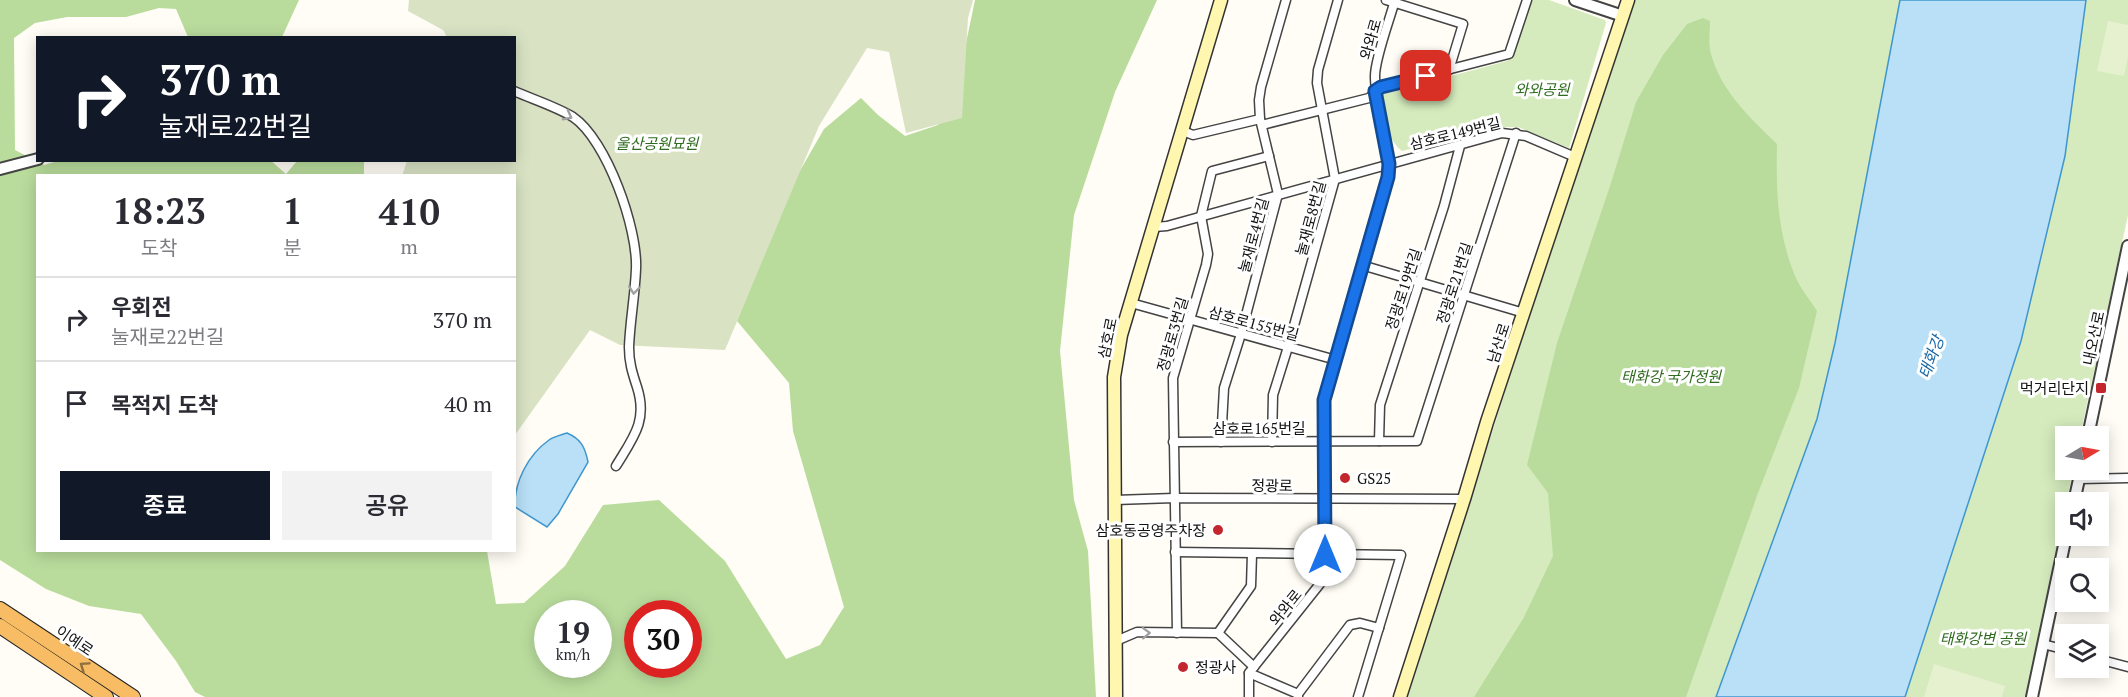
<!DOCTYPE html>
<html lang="ko">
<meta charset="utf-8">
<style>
:root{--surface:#fff;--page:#f2f2f3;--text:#2b2b33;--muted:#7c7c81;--line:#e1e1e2;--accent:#111827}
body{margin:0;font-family:"PT Serif","Noto Sans KR",serif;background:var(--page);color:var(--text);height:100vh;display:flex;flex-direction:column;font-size:22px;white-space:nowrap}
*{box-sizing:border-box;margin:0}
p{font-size:20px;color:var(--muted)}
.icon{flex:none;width:33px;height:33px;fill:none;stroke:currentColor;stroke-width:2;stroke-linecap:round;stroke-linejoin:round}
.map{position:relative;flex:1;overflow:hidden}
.drawer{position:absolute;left:36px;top:174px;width:480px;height:378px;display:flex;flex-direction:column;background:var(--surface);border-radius:0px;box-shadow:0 3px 15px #0003}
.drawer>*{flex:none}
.banner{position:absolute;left:36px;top:36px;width:480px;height:126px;border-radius:0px;box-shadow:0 3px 15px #0003;background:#111827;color:#fff;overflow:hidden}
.needle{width:39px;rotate:80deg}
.buttons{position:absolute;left:2055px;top:426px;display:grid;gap:12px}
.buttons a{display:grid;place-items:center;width:54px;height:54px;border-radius:0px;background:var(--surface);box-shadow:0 3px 15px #0003;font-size:30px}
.speed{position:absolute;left:534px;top:600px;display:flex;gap:12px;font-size:30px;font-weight:700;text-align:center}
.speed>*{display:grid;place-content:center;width:78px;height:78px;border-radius:50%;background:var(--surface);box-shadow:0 3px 15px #0003;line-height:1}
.speed small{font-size:15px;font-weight:400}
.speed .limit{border:9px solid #d22;background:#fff;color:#111}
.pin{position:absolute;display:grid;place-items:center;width:51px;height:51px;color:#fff;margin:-26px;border-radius:12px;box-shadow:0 3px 9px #0006}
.me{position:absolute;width:66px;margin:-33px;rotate:0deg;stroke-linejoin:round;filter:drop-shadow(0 0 4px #0008)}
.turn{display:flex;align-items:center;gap:21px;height:126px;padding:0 24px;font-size:27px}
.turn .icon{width:78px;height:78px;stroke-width:2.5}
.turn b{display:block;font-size:42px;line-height:51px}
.eta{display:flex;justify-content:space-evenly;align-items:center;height:102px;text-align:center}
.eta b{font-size:36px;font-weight:600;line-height:42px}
.action{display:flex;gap:12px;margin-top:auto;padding:12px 24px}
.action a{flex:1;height:69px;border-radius:0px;background:var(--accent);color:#fff;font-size:24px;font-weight:600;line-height:69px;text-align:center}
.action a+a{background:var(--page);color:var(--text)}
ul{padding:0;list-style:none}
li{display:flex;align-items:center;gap:18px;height:84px;padding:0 24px;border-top:2px solid var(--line)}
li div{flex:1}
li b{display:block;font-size:22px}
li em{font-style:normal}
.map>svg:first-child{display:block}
.green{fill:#d5ebbd}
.forest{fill:#b9dc9c;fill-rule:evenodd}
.cemetery{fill:#d9e3c4}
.pitch{fill:#e6f2cf}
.water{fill:#b9e0f7;stroke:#3f96cf;stroke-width:1.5}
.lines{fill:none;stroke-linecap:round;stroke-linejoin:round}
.minor-casing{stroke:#444;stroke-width:11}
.tertiary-casing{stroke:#444;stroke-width:14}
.secondary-casing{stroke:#333;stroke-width:15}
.trunk-casing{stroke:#222;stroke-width:16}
.minor{stroke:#fff;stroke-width:8}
.tertiary{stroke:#fff;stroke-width:10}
.secondary{stroke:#fff6b0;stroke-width:12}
.trunk{stroke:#f7bc64;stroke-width:14}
.oneway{stroke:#a0a0a0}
.oneway2{stroke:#906f3f}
.route-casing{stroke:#114b97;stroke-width:15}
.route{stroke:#1a73e8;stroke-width:10}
.poi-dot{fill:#c4262e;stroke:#fff;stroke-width:2}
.labels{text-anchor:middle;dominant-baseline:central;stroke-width:6;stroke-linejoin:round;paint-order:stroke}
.street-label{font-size:15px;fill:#111;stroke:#fff}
.park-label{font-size:15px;font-style:italic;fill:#2f6b1f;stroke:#fff}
.poi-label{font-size:15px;fill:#111;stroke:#fff;text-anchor:end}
.water-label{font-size:16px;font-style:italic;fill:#1768a6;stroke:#fff}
</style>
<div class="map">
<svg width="2128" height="697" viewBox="0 0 2128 697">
<rect width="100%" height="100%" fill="#fffdf5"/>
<g class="green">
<path d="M 1530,0 L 1549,0 L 1605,20 L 1606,23 L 1569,148 L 1518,127 L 1502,127 L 1402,151 C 1386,138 1385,118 1380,99 L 1384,94 L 1507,61 L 1512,56 Z"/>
<path d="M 1635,0 L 1900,0 L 1835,343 L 1817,419 L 1716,697 L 1408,697 L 1564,206 C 1587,137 1614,70 1635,0 Z"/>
<path d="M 2086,0 L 2128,0 L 2128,215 L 2080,436 L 2066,436 L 2066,470 L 2073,470 L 2027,697 L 1905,697 L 2021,341 L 2065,156 Z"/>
</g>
<g class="forest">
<path d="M 0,0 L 299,0 L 282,37 L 188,37 L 176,9 L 159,8 L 126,17 L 67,17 L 35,23 L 14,38 L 15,150 L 44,165 L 61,160 L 270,160 L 286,174 L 297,161 L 364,161 L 364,176 L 38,176 L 38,550 L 487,551 L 496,604 L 524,603 L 565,566 L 603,505 L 659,500 L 725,561 L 786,659 L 820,645 L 844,607 L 793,431 L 789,383 L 737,321 L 790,188 L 824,129 L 861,98 L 878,115 L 905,136 L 938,125 L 960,72 L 975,0 L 1157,0 L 1115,92 L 1074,215 L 1060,351 L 1074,500 L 1088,551 L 1096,697 L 205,697 L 195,692 L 176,661 L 141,614 L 89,606 L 46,589 L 0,560 ZM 548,614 L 598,614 L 598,664 L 548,664 ZM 638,614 L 688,614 L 688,664 L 638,664 Z"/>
<path d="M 1703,18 L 1710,21 C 1710,32 1708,44 1711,54 C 1721,91 1751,119 1777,144 C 1776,191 1777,232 1795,276 C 1800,288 1810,300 1817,311 L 1799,388 L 1758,493 L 1686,697 L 1474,697 L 1523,619 L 1553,556 L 1548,493 L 1527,465 L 1557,343 L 1611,183 L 1636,102 L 1663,55 L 1687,24 Z"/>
</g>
<path class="cemetery" d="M 409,0 L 973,0 L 968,18 L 962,118 L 906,133 L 889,52 L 867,48 L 819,126 L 725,350 L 620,345 L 590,330 L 515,435 L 514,176 L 402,176 L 407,161 L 514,160 L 514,38 L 447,37 L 443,30 L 408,11 Z"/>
<g class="pitch">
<path d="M 2108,21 L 2128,25 L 2128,56 L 2124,76 L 2097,71 Z"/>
<path d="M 1934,664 L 2005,686 L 2002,697 L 1924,697 Z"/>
</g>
<g class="water">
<path d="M 1900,0 L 2086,0 L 2065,156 L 2021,341 L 1905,697 L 1716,697 L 1817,419 L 1835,343 Z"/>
<path d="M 567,433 C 581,439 585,447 588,462 L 558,514 L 547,527 L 515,507 C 514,482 528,455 549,440 C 553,437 561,435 567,433 Z"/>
</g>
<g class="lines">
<g class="minor-casing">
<g id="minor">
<path d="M 1386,0 L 1463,24 L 1449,70"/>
<path d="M 514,91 C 532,99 557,107 573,117 C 607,140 638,229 636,269 C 635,295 630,321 629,347 C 629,362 632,372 637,387 C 648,421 633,438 616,466"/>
<path d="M 1262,125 L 1369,98 L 1381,87 L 1509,54 L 1527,0"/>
<path d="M 1183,131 L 1193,135 L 1260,119"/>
<path d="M 1154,227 L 1167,226 L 1502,133 L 1526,136 L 1575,157"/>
<path d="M 1365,266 L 1524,313"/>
<path d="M 1131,303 L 1336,360"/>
<path d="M 1379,441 L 1380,405 L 1444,206 L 1460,146"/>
<path d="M 1173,442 L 1417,441 L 1516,133"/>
<path d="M 1221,442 L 1224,388 L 1241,334 L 1278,194 L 1260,119 L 1259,100 L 1261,87 L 1286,0"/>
<path d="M 1272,442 L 1273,395 L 1288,347 L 1335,179 L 1317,83 L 1318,70 L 1338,0"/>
<path d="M 2079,479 L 2128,478"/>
<path d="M 1115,500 L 1174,498 L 1464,499"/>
<path d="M 1175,552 L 1401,555 L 1358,697"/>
<path d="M 1177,633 L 1173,378 L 1206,265 L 1208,254 L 1201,216 L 1212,171 L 1269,156"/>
<path d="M 1218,633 L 1254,667"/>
<path d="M 1116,641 L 1137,632 L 1218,633 L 1251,586 L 1252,554"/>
<path d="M 2043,644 L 2066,650"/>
<path d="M 2098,659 L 2128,667"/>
<path d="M 1249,673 L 1298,694"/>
<path d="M 1249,697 L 1249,673 L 1323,580 L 1325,400 L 1388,177 C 1390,143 1375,110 1375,76 C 1375,58 1390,19 1395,0"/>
<path d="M 1298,697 L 1298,694 L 1350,625 L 1360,623 L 1379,628"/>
</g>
</g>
<g class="tertiary-casing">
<g id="tertiary">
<path d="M 1575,0 L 1623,16"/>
<path d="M 0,169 L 38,159"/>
<path d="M 2088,436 L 2128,246"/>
<path d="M 2074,502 L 2081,470"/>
<path d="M 2032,697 L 2066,536"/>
</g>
</g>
<g class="secondary-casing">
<g id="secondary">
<path d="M 1116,697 L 1114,377 L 1121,335 L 1221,0"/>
<path d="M 1400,697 L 1464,499 L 1487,422 L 1628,0"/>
</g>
</g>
<g class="trunk-casing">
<g id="trunk">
<path d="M 0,609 L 133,697"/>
<path d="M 0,626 L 106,697"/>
</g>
</g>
<use href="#minor" class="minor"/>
<use href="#tertiary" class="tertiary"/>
<use href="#secondary" class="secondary"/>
<use href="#trunk" class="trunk"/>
</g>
<defs><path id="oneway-chevron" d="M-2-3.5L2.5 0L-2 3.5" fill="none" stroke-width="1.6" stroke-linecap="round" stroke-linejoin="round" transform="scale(1.5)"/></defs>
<g class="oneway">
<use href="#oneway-chevron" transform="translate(568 116) rotate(28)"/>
<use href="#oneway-chevron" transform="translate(634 290) rotate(96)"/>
<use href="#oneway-chevron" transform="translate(1146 633) rotate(-2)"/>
</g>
<use class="oneway2" href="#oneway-chevron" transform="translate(84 666) rotate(-146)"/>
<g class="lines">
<g class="route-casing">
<path id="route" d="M 1325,555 L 1324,400 L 1388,177 L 1389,164 L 1375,91 L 1381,87 L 1426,76"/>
</g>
<use href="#route" class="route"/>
</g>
<g class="poi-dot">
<rect x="2095" y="382" width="12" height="12" rx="3"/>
<circle cx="1345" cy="478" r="6"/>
<circle cx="1218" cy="530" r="6"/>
<circle cx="1183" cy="667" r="6"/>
</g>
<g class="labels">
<g class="street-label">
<text transform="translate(1370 39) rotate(-74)">와와로</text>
<text transform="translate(1455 133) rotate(-14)">삼호로149번길</text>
<text transform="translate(1310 218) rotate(-75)">눌재로8번길</text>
<text transform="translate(1253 235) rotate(-75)">눌재로4번길</text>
<text transform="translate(1454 283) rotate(-72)">정광로21번길</text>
<text transform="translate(1403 289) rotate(-72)">정광로19번길</text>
<text transform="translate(1254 323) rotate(15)">삼호로155번길</text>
<text transform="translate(1172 334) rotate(-74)">정광로3번길</text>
<text transform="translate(1107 338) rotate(-78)">삼호로</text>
<text transform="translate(2093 338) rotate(-78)">내오산로</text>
<text transform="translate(1498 343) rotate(-72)">남산로</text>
<text x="1259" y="428">삼호로165번길</text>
<text transform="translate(1272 485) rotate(1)">정광로</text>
<text transform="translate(1285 607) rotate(-51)">와와로</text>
<text transform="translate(75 640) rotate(34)">이예로</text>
</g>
<g class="park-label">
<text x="1542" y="89">와와공원</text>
<text x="657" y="143">울산공원묘원</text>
<text x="1671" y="376">태화강 국가정원</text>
<text x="1983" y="638">태화강변 공원</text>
</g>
<g class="poi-label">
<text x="2089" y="388">먹거리단지</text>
<text x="1357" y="478" text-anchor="start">GS25</text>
<text x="1206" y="530">삼호동공영주차장</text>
<text x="1195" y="667" text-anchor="start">정광사</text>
</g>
<g class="water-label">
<text transform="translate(1931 357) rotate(-70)">태화강</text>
</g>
</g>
</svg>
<div class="buttons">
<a><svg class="needle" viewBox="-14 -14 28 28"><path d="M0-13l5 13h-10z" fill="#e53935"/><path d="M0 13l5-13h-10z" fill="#7c7c81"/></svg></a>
<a><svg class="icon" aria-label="sound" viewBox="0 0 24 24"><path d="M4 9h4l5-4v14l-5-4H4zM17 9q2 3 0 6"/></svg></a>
<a><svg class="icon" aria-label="search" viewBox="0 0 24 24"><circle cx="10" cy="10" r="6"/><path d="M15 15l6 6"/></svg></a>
<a><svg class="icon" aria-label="layers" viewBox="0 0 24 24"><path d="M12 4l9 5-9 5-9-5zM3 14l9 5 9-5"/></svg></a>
</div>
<div class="speed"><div>19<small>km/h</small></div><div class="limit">30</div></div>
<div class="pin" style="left:1426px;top:76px;background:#d93025"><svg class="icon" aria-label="arrive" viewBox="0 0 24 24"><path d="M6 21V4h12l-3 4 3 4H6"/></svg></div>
<svg class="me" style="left:1325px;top:555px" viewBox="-20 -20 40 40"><circle r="19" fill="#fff"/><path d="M0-13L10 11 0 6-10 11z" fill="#1a73e8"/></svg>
<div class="banner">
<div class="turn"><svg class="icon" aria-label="right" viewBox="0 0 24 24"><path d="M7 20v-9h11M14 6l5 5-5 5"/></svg><div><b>370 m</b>눌재로22번길</div></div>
</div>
<section class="drawer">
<div class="eta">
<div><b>18:23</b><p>도착</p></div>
<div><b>1</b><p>분</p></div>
<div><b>410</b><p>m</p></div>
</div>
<ul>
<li><svg class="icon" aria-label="right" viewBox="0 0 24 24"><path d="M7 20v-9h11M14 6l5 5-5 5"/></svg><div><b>우회전</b><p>눌재로22번길</p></div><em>370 m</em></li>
<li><svg class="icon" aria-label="arrive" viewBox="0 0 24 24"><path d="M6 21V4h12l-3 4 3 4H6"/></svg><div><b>목적지 도착</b></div><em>40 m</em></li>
</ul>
<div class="action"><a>종료</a><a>공유</a></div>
</section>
</div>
